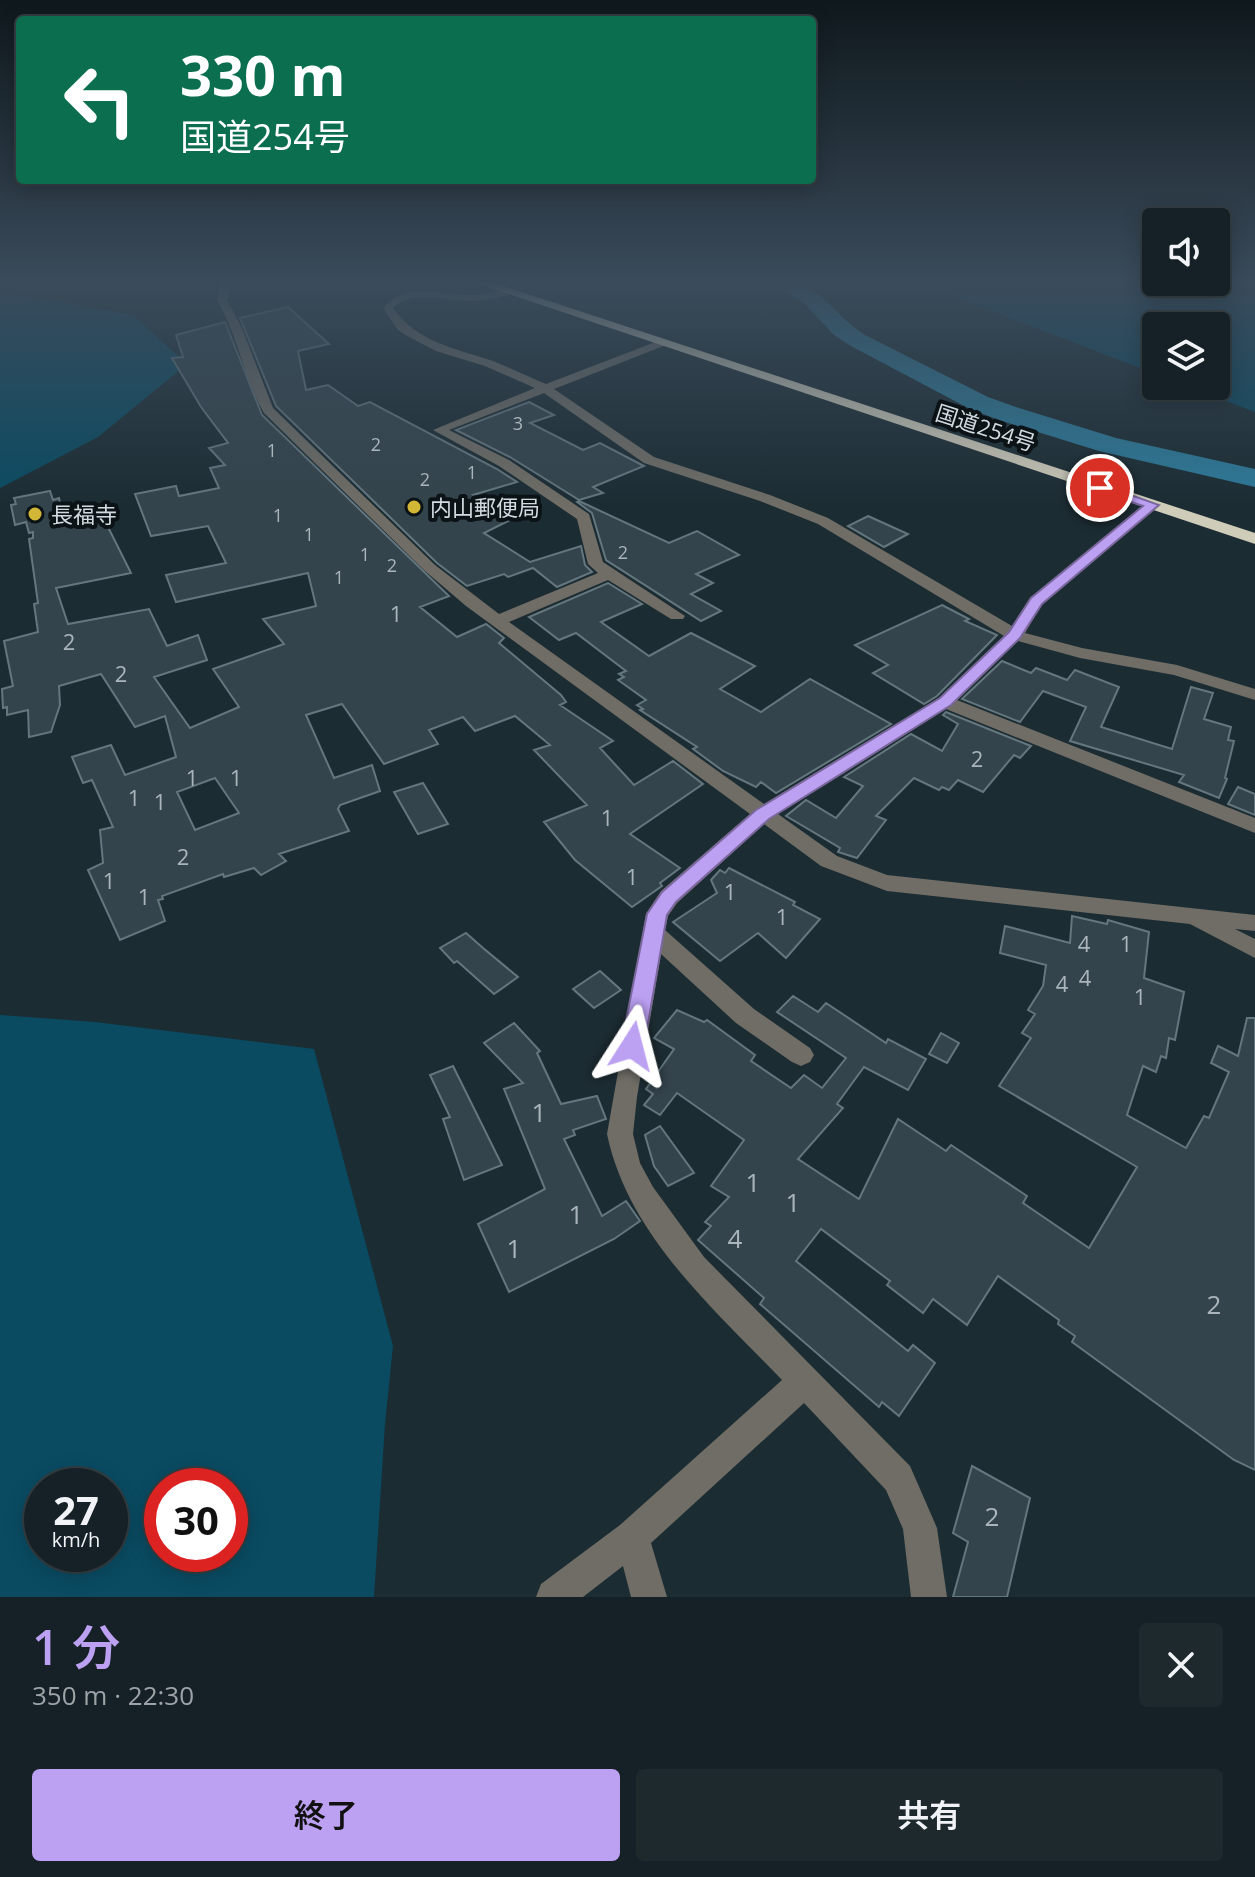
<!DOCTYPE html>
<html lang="ja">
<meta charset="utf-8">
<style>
:root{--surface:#152126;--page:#1e292e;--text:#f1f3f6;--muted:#9da3a7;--line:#343e43;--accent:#bca0f2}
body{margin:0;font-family:"Open Sans","Noto Sans JP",sans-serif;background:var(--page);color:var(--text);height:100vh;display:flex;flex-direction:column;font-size:30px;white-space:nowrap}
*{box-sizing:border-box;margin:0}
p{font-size:26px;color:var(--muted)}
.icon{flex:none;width:44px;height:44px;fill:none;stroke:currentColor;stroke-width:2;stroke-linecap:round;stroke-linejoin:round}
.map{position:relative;height:1597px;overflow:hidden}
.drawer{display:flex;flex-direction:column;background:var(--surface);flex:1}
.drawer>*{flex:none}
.hud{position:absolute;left:16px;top:16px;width:800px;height:168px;border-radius:8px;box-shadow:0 4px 20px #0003,0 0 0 2px var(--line);background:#0b6e4f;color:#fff;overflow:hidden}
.tools{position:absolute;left:1142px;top:208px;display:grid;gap:16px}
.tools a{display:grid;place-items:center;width:88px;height:88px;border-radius:8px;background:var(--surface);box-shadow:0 4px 20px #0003,0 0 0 2px var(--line);font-size:40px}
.speed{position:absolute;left:24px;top:1468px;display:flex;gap:16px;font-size:40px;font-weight:700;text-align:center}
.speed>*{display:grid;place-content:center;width:104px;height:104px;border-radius:50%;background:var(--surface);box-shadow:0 4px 20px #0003,0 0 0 2px var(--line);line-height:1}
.speed small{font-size:20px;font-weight:400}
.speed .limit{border:12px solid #d22;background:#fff;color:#111}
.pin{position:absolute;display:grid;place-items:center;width:68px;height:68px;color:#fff;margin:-34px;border:4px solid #fff;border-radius:50%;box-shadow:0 2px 8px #0007}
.me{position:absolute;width:88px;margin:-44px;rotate:9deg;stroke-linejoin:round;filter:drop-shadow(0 0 6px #0008)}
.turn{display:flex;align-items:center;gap:28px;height:168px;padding:0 32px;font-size:36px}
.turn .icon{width:104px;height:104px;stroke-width:2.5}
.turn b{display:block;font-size:56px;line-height:68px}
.round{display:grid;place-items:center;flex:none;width:84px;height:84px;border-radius:8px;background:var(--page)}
.summary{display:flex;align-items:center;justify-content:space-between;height:136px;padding:0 32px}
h1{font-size:48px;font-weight:600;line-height:60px;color:var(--accent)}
.primary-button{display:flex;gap:16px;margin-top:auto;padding:16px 32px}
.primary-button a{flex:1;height:92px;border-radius:8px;background:var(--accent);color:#111;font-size:32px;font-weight:600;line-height:92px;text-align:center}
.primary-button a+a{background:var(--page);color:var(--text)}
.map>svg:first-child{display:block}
.green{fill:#0a4b62;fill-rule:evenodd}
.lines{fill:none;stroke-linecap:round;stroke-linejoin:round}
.river{fill:#2d7a99;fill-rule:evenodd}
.building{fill:#34444c;stroke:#64767e;stroke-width:2;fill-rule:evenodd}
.minor{fill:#6f6d66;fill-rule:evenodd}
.highway{fill:#d0ccba;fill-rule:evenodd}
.route{fill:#bca0f2;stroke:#7a689d;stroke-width:2}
.poi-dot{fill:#d2b736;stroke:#0c1316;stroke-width:3}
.labels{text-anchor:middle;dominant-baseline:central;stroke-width:8;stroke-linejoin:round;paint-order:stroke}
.far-number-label{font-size:18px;fill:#aab5bb}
.far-street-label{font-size:22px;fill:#d1dbe0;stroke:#0c1316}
.far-poi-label{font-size:22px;fill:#d1dbe0;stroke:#0c1316;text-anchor:start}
.number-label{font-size:22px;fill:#aab5bb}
.near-number-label{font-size:26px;fill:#aab5bb}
</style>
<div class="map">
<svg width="1255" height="1597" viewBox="0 0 1255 1597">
<rect width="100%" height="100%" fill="#1c2c33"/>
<g class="green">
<path d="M 913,281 L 1255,281 L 1255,412 L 1187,386 L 1216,386 L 1216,326 L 1156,326 L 1156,374 Z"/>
<path d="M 0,292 L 133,315 L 187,364 L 98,437 L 0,488 Z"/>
<path d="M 0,1015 L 95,1022 L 314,1049 L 393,1346 L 385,1424 L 374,1597 L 0,1597 ZM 42,1486 L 110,1486 L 110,1554 L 42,1554 ZM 162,1486 L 230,1486 L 230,1554 L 162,1554 Z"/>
</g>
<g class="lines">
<path class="river" d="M 766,281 C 827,281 823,308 867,336 L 988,397 L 1019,408 L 1116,438 L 1255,469 L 1255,487 L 1099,451 L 999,420 L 970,409 L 851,346 L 834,335 L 803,302 Z"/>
</g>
<g class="building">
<path d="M 288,307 L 329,344 L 298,351 L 306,390 L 328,385 L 358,406 L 370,402 L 497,469 L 517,482 L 473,495 L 508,521 L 484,533 L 530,562 L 581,546 L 585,565 L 592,572 L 557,587 L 533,568 L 508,577 L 504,574 L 467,586 L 437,563 L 276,406 L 240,318 Z"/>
<path d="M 225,322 L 262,415 L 449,596 L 420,607 L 457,637 L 486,624 L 504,638 L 499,643 L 561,695 L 566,702 L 560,705 L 613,741 L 600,748 L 634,785 L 673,761 L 703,784 L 630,834 L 680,868 L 660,883 L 662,886 L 632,907 L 575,860 L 544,822 L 587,805 L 534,750 L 550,745 L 515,716 L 475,731 L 463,717 L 429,730 L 438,744 L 384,764 L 342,704 L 306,715 L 334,778 L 372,765 L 380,791 L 340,805 L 338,809 L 349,831 L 279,854 L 286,861 L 261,875 L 254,868 L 224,877 L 223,874 L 162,896 L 163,899 L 158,900 L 165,921 L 120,940 L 88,870 L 103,863 L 100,830 L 113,827 L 92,780 L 83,783 L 72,757 L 111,745 L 125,775 L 176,757 L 165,716 L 135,727 L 101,674 L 59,686 L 60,705 L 51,732 L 29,737 L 28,710 L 7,715 L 7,707 L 3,708 L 2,689 L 13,686 L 4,641 L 38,632 L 34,604 L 38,603 L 29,539 L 33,538 L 33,532 L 29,533 L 26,522 L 15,525 L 11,505 L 16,504 L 14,498 L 50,491 L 53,500 L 59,498 L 63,515 L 98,507 L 131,573 L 56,588 L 68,624 L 149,609 L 167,646 L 198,635 L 207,660 L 154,677 L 190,728 L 239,707 L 213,669 L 284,644 L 263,619 L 316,606 L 308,573 L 176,602 L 166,575 L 226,563 L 208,526 L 151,536 L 135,494 L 176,486 L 179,496 L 219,488 L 210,468 L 225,465 L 209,448 L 228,443 L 201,407 L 172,358 L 183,357 L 176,335 ZM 215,778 L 239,813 L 195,830 L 177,792 Z"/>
<path d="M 529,402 L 554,415 L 530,423 L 583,450 L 600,443 L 644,466 L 593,487 L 603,493 L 579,500 L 510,457 L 456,430 Z"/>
<path d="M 579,501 L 669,543 L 697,531 L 739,555 L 696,574 L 713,583 L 691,594 L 721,611 L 701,621 L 606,560 L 592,513 L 577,502 Z"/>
<path d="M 868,516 L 908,534 L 884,547 L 848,526 Z"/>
<path d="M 608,583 L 642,604 L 601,622 L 649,656 L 691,633 L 755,666 L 720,689 L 761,712 L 810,679 L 891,724 L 776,793 L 761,782 L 756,787 L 723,771 L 693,749 L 697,747 L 640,710 L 643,709 L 637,705 L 646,700 L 618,680 L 624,677 L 619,674 L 626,671 L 576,633 L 559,640 L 529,617 Z"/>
<path d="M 942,605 L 969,619 L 965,621 L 997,635 L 937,696 L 924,704 L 873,673 L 888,665 L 855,645 Z"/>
<path d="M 1002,661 L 1031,673 L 1036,668 L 1067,680 L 1075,670 L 1119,687 L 1101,727 L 1172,749 L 1191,687 L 1213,693 L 1204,719 L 1231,727 L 1228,740 L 1234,741 L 1225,778 L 1227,779 L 1219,798 L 1179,782 L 1184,775 L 1070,741 L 1086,707 L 1043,691 L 1020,722 L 962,699 Z"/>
<path d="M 946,712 L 1031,746 L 1020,758 L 1014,755 L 983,792 L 958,780 L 949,790 L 942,787 L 939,790 L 914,778 L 876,816 L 886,820 L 857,858 L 838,852 L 840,848 L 786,816 L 806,800 L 836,818 L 863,786 L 844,777 L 911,734 L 942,751 L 958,724 L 943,715 Z"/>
<path d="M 423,783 L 448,824 L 418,834 L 394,792 Z"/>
<path d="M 1238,787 L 1255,794 L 1255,815 L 1228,804 Z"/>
<path d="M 729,868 L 795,902 L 793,905 L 820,919 L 786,958 L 758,933 L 720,961 L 673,922 L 717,893 L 711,880 L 720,870 L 725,873 Z"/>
<path d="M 1072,916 L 1107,924 L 1108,920 L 1149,932 L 1144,978 L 1184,992 L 1175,1040 L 1169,1038 L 1166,1058 L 1161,1056 L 1156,1072 L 1143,1066 L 1127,1115 L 1186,1148 L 1204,1116 L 1209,1118 L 1229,1072 L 1211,1063 L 1218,1046 L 1238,1056 L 1247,1018 L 1255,1018 L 1255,1470 L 1234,1460 L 1072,1342 L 1075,1336 L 1058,1324 L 1059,1320 L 998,1276 L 967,1325 L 933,1299 L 923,1313 L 887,1285 L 890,1281 L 821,1229 L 796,1261 L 908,1351 L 913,1345 L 935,1363 L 899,1416 L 882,1402 L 879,1407 L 760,1304 L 764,1298 L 698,1240 L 711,1226 L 705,1222 L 729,1197 L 711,1186 L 744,1140 L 677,1093 L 660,1115 L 644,1105 L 653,1094 L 646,1089 L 674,1049 L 654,1038 L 677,1010 L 704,1022 L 707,1020 L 755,1055 L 751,1061 L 791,1088 L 804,1075 L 822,1088 L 846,1058 L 777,1012 L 793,996 L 818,1012 L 826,1003 L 886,1043 L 888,1039 L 926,1059 L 908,1090 L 864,1067 L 837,1104 L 843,1108 L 798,1159 L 859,1199 L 898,1119 L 946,1151 L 951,1145 L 1027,1196 L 1023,1203 L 1089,1248 L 1137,1167 L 999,1086 L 1031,1038 L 1022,1033 L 1035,1014 L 1028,1010 L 1043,986 L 1046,965 L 1000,953 L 1005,926 L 1070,943 Z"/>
<path d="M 466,933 L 483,948 L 518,977 L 494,994 L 457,961 L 454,963 L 440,948 Z"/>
<path d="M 600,971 L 621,990 L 594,1008 L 573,989 Z"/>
<path d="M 514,1023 L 540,1051 L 537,1053 L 561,1104 L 597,1096 L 606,1119 L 573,1130 L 575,1135 L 564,1139 L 602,1216 L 626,1201 L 640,1221 L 614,1239 L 509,1292 L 478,1224 L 545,1189 L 504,1089 L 523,1083 L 484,1043 Z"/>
<path d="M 941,1033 L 959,1043 L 947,1063 L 929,1054 Z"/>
<path d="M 453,1066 L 502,1165 L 464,1180 L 443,1119 L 450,1117 L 430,1075 Z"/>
<path d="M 660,1126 L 694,1173 L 668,1186 L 654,1166 L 645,1135 Z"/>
<path d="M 972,1466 L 1030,1498 L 1007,1597 L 953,1597 L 968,1542 L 953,1533 Z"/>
</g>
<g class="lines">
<path class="minor" d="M 222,281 L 232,281 L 227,300 L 242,328 L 273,408 L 435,565 L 499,614 L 598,573 L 588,564 L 577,519 L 499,466 L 433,430 L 535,388 L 485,366 L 436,351 L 409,337 L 398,330 L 383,308 C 407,280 443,296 474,295 C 487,294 500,289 512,290 L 512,294 C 500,297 487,300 474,301 C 448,302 414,287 393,308 C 418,343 455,348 493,361 C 511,368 528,377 546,384 L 658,341 L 666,341 L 666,345 L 554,389 L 654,457 L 770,495 L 828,518 L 1012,626 L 1030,598 L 1148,502 L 1158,502 L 1160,505 L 1042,604 L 1025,633 L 1082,648 L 1177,665 L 1255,689 L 1255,700 L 1174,675 L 1080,658 L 1018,641 L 957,700 L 1255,818 L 1255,833 L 946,709 L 778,814 L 837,856 L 887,875 L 1255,915 L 1255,931 L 1235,929 L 1255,939 L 1255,958 L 1190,924 L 887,891 L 821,866 L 764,824 L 677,903 L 668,916 L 665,930 L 754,1009 L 810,1048 L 814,1055 L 810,1062 L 801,1066 L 792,1062 L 736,1023 L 661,954 L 637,1097 L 633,1134 L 640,1163 L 653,1187 L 704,1257 L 910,1466 L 937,1528 L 947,1597 L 911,1597 L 903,1529 L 886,1490 L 804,1403 L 651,1543 L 667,1597 L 631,1597 L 623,1566 L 583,1597 L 536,1597 L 541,1584 L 620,1525 L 782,1380 C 714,1309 628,1235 607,1134 L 646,914 L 661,891 L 750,814 L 466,606 L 425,571 L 264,413 C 243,377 238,335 217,300 ZM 544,393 L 644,463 L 760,501 L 818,524 L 1004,636 L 939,698 L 764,804 L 509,622 L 608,580 L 671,619 L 683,619 L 685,616 L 603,562 L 589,514 L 509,460 L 449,430 Z"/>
<path class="highway" d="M 470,281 L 488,281 L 1255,533 L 1255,544 Z"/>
</g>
<linearGradient id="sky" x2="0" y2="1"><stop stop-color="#0f181c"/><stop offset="0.56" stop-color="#3a4b5b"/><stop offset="1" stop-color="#3a4b5b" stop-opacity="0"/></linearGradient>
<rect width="1255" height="505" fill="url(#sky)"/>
<path class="route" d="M 1100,484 L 1159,505 L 1042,604 L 1020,638 L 951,705 L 769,819 L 676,902 L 667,915 L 644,1046 L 640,1052 L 632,1055 L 624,1052 L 621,1046 L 647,914 L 662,892 L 756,810 L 940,698 L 1009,632 L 1031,598 L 1143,506 L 1095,490 L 1094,488 Z"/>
<g class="poi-dot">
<circle cx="414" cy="507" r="8"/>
<circle cx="35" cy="514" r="8"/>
</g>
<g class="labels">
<g class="far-number-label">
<text x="518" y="423">3</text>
<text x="376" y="444">2</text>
<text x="272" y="450">1</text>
<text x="472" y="472">1</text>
<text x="425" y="479">2</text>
<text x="278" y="515">1</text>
<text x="309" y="534">1</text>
<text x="623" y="552">2</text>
<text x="365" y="554">1</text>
<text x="392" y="565">2</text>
<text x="339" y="577">1</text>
</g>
<g class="far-street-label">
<text transform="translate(986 427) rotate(18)">国道254号</text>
</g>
<g class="far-poi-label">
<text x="430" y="507">内山郵便局</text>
<text x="51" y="514">長福寺</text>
</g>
<g class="number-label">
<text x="396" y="613">1</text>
<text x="69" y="641">2</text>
<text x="121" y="673">2</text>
<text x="977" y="758">2</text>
<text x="192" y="777">1</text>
<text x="236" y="777">1</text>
<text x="134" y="797">1</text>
<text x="160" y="801">1</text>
<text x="607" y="817">1</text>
<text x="183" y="856">2</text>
<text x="632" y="876">1</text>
<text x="109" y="880">1</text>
<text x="730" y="891">1</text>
<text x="144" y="896">1</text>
<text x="782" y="916">1</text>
<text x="1084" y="943">4</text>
<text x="1126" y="943">1</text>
<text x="1085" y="977">4</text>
<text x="1062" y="983">4</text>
<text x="1140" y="996">1</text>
</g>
<g class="near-number-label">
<text x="539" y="1112">1</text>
<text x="753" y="1182">1</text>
<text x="793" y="1202">1</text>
<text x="576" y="1214">1</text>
<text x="735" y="1238">4</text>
<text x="514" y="1248">1</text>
<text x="1214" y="1304">2</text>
<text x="992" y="1516">2</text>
</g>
</g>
</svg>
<div class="tools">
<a><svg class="icon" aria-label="sound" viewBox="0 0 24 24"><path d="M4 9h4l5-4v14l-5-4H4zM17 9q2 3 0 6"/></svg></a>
<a><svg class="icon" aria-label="layers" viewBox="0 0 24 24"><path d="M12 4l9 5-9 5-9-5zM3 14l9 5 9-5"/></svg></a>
</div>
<div class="speed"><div>27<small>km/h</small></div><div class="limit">30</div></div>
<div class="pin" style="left:1100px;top:488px;background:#d93025"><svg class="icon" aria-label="arrive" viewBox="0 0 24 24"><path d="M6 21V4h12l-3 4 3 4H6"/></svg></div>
<svg class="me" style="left:632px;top:1046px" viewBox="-20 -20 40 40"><path d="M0-17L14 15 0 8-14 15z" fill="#bca0f2" stroke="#fff" stroke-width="4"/></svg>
<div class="hud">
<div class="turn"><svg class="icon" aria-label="left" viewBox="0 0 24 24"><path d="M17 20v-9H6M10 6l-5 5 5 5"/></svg><div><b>330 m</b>国道254号</div></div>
</div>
</div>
<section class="drawer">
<div class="summary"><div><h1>1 分</h1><p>350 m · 22:30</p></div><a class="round"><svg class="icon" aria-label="close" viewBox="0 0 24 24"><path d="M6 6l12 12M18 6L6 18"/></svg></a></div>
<div class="primary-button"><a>終了</a><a>共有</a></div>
</section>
